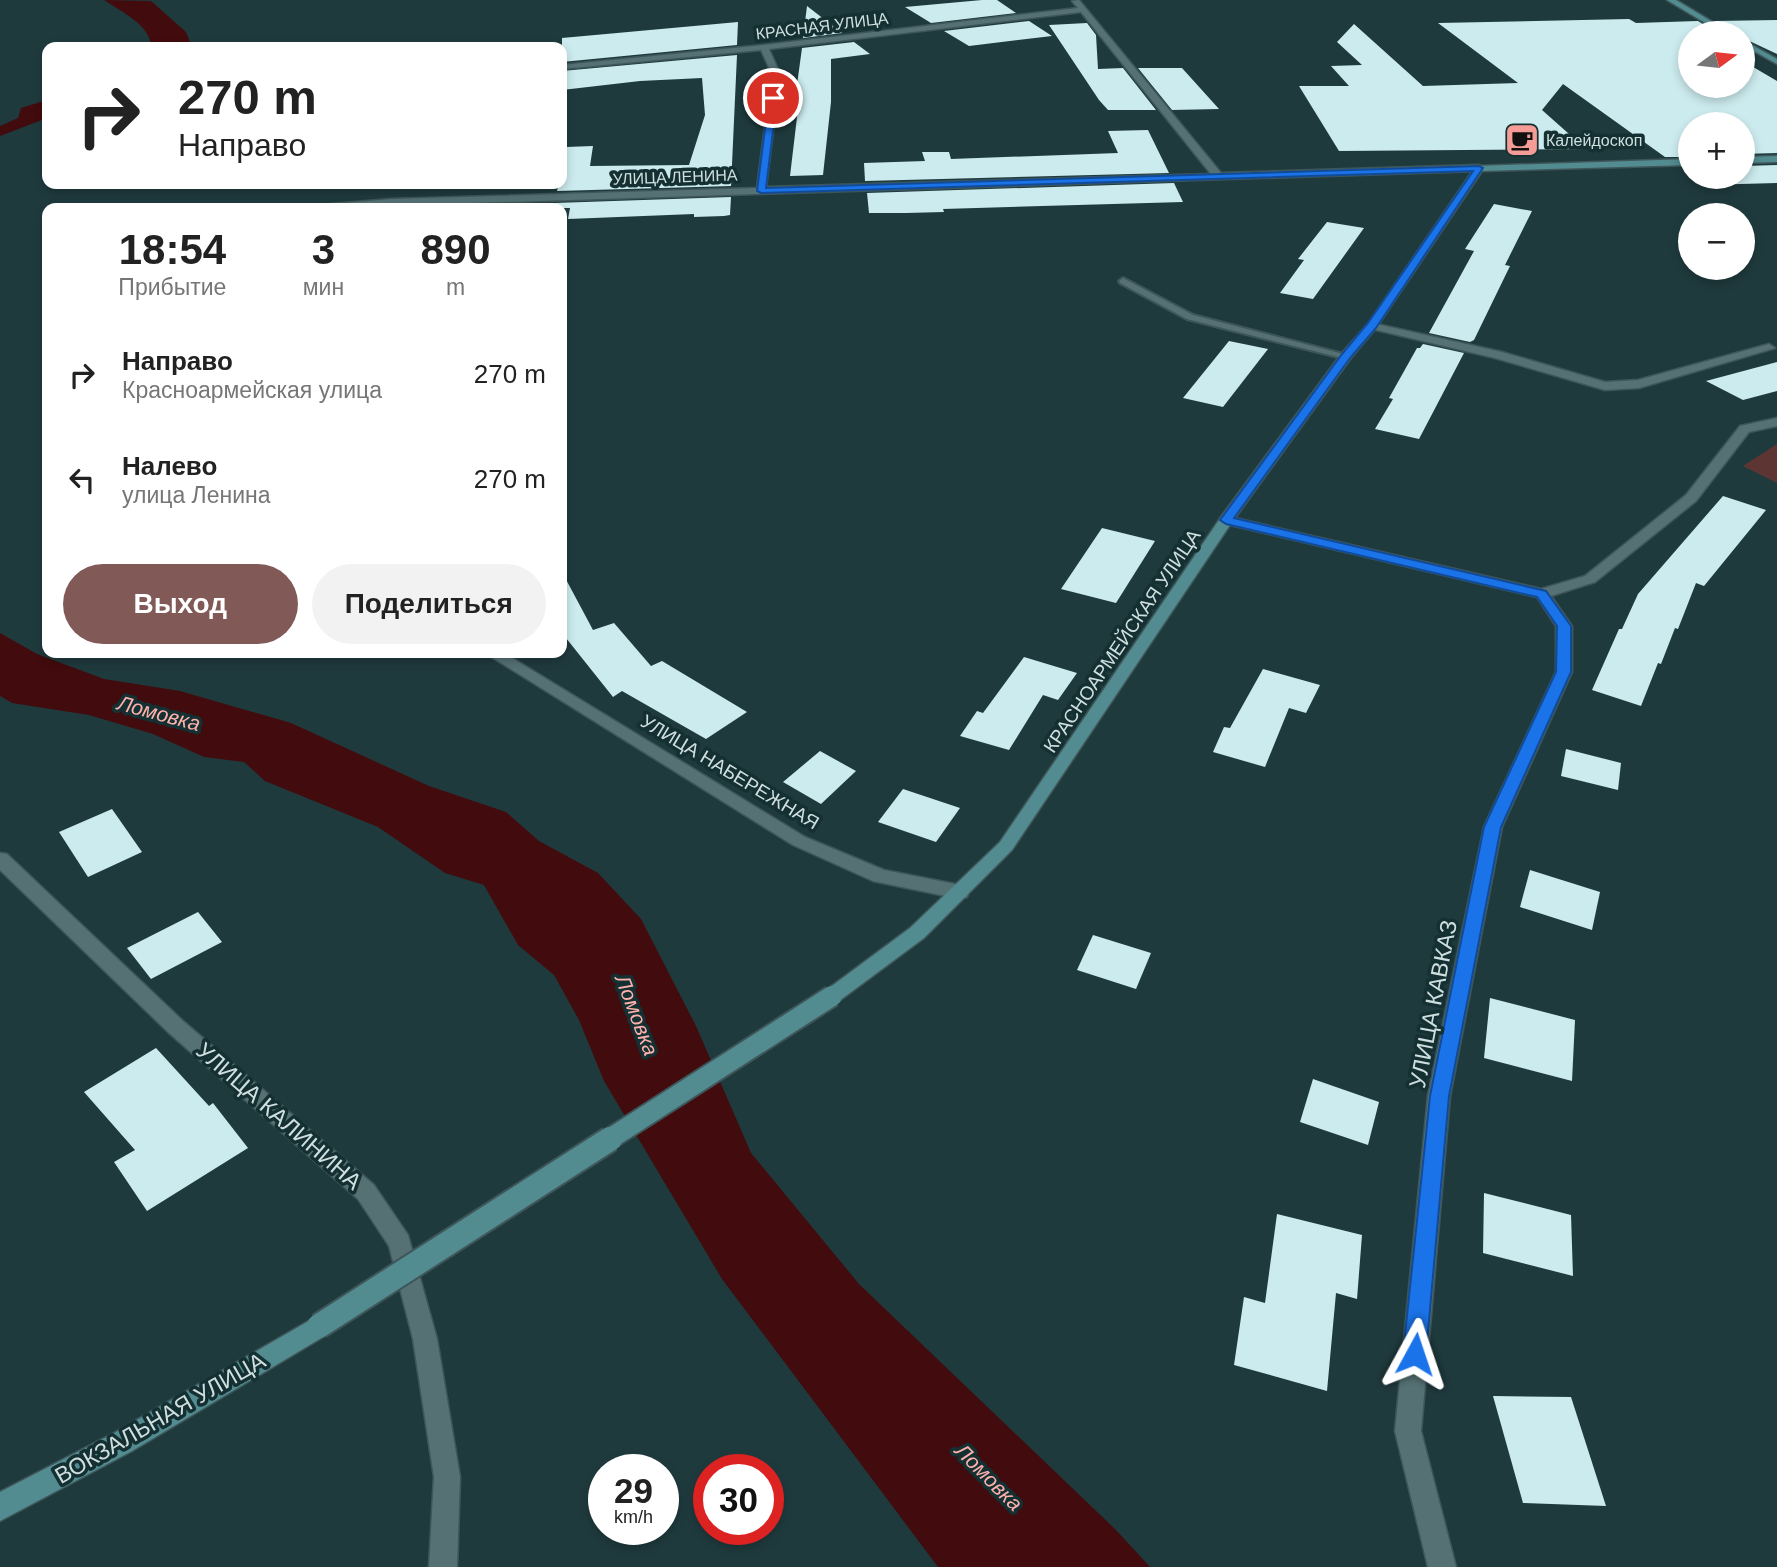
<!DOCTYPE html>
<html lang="ru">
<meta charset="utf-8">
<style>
:root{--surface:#fff;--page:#f2f2f2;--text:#222;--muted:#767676;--accent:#815956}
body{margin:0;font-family:Arial,sans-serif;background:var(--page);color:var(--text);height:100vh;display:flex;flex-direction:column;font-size:26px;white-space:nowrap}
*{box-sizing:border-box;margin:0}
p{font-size:23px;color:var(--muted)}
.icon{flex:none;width:38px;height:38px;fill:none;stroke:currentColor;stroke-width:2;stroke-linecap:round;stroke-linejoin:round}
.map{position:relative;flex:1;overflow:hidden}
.side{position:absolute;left:42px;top:203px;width:525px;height:455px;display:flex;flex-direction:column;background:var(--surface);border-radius:14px;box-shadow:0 4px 10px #0003}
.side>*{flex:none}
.top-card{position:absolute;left:42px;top:42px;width:525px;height:147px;border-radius:14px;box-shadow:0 4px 10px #0003;background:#fff;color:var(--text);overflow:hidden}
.needle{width:46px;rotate:75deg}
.fabs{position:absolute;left:1678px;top:21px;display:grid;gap:14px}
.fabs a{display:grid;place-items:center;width:77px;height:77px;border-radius:50%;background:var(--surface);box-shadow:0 4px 10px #0003;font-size:35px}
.speed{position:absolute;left:588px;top:1454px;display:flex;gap:14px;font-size:35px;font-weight:700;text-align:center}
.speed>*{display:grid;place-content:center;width:91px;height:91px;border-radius:50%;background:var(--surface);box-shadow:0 4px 10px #0003;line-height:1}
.speed small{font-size:18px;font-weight:400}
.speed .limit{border:10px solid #d22;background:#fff;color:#111}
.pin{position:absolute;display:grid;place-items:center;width:60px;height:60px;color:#fff;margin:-30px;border:4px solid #fff;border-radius:50%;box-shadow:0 2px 7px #0007}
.me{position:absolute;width:77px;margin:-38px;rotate:5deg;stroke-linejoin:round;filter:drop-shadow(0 0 5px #0008)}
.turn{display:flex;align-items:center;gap:24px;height:147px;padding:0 21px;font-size:32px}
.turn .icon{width:91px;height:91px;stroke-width:2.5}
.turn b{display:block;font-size:49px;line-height:60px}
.eta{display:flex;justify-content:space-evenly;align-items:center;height:119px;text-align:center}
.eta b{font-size:42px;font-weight:700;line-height:49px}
.action{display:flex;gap:14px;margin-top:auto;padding:14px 21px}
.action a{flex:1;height:80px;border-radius:42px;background:var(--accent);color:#fff;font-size:28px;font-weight:700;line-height:80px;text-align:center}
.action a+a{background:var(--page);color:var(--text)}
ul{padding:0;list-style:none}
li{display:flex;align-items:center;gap:21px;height:105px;padding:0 21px}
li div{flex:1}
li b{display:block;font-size:26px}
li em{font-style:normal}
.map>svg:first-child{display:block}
.green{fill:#5d3634}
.water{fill:#420b0d}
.building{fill:#ccebee}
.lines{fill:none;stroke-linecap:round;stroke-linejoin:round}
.lane-casing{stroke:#3e5659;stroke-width:4}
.street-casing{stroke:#3e5659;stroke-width:3}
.secondary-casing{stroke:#3e5659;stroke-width:3}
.lane{fill:#557174;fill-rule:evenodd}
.street{fill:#557174;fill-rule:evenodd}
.secondary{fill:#528b90;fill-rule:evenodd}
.secondary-bridge-far1-casing{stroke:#3e5659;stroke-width:24;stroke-linecap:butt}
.secondary-bridge-casing{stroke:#3e5659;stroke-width:28;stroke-linecap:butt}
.secondary-bridge-far1{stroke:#528b90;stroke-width:20}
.secondary-bridge{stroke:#528b90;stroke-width:24}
.route{fill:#1a73e8;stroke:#114b97;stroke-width:2}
.labels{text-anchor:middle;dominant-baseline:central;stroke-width:7;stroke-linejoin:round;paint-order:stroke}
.far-street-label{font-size:16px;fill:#cfdfe0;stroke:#153032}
.far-poi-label{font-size:16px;fill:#cfdfe0;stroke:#153032;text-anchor:start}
.street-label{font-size:19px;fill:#cfdfe0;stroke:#153032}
.water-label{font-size:21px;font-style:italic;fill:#feb1ab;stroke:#153032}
.near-street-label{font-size:23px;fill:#cfdfe0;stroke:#153032}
</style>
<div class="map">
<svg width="1777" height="1567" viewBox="0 0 1777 1567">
<rect width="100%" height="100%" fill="#1f3a3d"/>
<path class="green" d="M 1777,444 L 1777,483 L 1743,466 Z"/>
<g class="water">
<path d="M 104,0 L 151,1 L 186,32 L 192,47 L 151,47 C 151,25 120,11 104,0 Z"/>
<path d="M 47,100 L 47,118 L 0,136 L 0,126 L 18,118 L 21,108 Z"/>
<path d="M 0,633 L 37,654 L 104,679 L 180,691 L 291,723 L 429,786 L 506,812 L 539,841 L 598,873 L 641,919 L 696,1026 L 751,1153 L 859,1284 L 1116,1530 L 1150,1567 L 938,1567 L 722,1279 L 604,1081 L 579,1020 L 554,975 L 518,945 L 484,885 L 445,873 L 378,827 L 265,781 L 244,762 L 204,757 L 153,734 L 89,715 L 12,703 L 0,696 Z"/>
</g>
<g class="building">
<path d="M 982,0 L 997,0 L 1016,13 L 931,23 L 905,7 Z"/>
<path d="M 807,6 L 842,33 L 803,38 Z"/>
<path d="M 1629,19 L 1636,23 L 1698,21 L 1717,33 L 1690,33 L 1690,86 L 1743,86 L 1743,61 L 1777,81 L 1777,153 L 1743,154 L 1743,124 L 1690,124 L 1690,157 L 1665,157 L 1563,84 L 1542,110 L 1586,149 L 1339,151 L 1299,86 L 1349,86 L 1331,66 L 1362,65 L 1337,42 L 1354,24 L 1423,86 L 1518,83 L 1438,23 Z"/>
<path d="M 1777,20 L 1777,54 L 1743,38 L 1743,33 L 1733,33 L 1716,21 Z"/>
<path d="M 1029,21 L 1052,36 L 969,46 L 944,31 Z"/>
<path d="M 738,22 L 737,45 L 562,62 L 562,38 Z"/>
<path d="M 1087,23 L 1096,35 L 1098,69 L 1123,68 L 1156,110 L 1108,110 L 1099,100 L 1049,25 Z"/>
<path d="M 854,42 L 870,54 L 831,59 L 831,102 L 823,175 L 790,176 L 800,92 L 796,92 L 802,48 Z"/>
<path d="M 737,55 L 731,186 L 557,191 L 559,184 L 562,184 L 566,147 L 593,146 L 590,166 L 689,165 L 705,115 L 702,78 L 640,81 L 562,90 L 562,71 Z"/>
<path d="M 1138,68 L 1182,68 L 1219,109 L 1172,110 Z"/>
<path d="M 1148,130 L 1169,173 L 865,181 L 864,163 L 925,161 L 922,152 L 949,152 L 951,159 L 1118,153 L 1108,131 Z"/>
<path d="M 1777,165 L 1777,183 L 1704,185 L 1692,177 L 1743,177 L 1743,166 Z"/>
<path d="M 1174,183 L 1183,202 L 943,209 L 944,212 L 906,213 L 869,213 L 867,193 Z"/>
<path d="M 731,197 L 730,215 L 724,216 L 694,217 L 694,214 L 568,219 L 570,208 L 554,208 L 555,203 Z"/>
<path d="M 1494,204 L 1532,211 L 1505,265 L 1510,266 L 1474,340 L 1470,342 L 1429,333 L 1474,251 L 1465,249 Z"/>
<path d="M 1327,222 L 1364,228 L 1313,299 L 1280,293 L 1304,260 L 1298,259 Z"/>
<path d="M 1229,341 L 1268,349 L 1223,407 L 1183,398 Z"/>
<path d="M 1423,344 L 1464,353 L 1419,439 L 1375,429 L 1393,399 L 1389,398 L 1417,348 L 1420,348 Z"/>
<path d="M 1777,362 L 1777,391 L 1743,400 L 1706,381 Z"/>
<path d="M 1723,496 L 1766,510 L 1704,586 L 1696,583 L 1678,629 L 1675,628 L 1661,664 L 1658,663 L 1641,706 L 1592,690 L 1619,629 L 1622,629 L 1638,594 Z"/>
<path d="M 1102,528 L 1155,541 L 1116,603 L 1061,589 Z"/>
<path d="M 562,572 L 593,630 L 614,623 L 651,666 L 662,661 L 747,712 L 706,739 L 622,691 L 613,697 L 562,633 Z"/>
<path d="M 1024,657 L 1077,673 L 1058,700 L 1043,695 L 1009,750 L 960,736 L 977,711 L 983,713 Z"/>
<path d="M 1263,669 L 1320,685 L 1306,713 L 1289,708 L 1265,767 L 1213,752 L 1224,727 L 1230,728 Z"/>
<path d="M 1566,749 L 1621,763 L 1618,790 L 1561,776 Z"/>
<path d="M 820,751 L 856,771 L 821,804 L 783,782 Z"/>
<path d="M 903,789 L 960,808 L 936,842 L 878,822 Z"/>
<path d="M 112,809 L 142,852 L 88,877 L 59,832 Z"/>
<path d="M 1530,870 L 1600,892 L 1592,930 L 1520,907 Z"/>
<path d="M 198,912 L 222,942 L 151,979 L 127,948 Z"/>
<path d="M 1093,935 L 1151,953 L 1136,989 L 1077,970 Z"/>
<path d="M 1490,998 L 1575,1020 L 1572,1081 L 1484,1058 Z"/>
<path d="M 156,1048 L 209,1106 L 213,1103 L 248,1148 L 147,1211 L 114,1162 L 135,1150 L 84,1092 Z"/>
<path d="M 1313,1079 L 1379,1102 L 1368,1145 L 1300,1122 Z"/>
<path d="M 1484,1193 L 1571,1215 L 1573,1276 L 1483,1253 Z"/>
<path d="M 1277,1214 L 1362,1235 L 1357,1299 L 1336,1293 L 1327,1391 L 1234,1365 L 1244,1297 L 1265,1303 Z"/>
<path d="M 1493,1396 L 1571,1397 L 1606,1506 L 1523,1503 Z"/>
</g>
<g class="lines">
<g class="lane-casing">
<path id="lane" d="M 1123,278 L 1193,315 L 1351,356 L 1346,359 L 1187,319 L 1120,283 L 1119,281 Z"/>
</g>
<g class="street-casing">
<g id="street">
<path d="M 1079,0 L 1221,173 L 1479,165 L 1484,168 L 1479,171 L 316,208 L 321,205 L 391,199 L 757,188 L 772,74 L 761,50 L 562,69 L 562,65 L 764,45 L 1078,8 L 1072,1 ZM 1081,12 L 1211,174 L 766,187 L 780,74 L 769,49 Z"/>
<path d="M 1372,323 L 1502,352 L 1605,382 L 1638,380 L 1769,344 L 1775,348 L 1639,388 L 1605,390 L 1495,358 L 1368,328 L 1366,326 Z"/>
<path d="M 1777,418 L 1777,426 L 1749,432 L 1696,501 L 1595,582 L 1551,596 L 1572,626 L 1572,672 L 1502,827 L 1450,1096 L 1421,1431 L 1456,1567 L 1428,1567 L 1395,1431 L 1428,1096 L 1484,827 L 1556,672 L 1556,626 L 1537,597 L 1226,524 L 1219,520 L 1226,516 L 1541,589 L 1585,576 L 1686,495 L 1740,426 Z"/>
<path d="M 485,653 L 504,653 L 805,837 L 884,870 L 960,885 L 967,887 L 969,892 L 967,897 L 960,899 L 873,881 L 793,845 Z"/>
<path d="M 0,853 L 7,854 L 183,1021 L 374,1185 L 408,1235 L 437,1339 L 460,1477 L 457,1567 L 429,1567 L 434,1477 L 413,1339 L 389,1246 L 358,1199 L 169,1033 L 0,870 Z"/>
</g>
</g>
<g class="secondary-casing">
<g id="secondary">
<path d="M 1667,0 L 1676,0 L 1731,33 L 1722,33 Z"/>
<path d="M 1743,40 L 1777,59 L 1777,64 L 1743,45 Z"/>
<path d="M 1777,156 L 1777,162 L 1743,163 L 1743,157 Z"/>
<path d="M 1690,159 L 1690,165 L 1482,171 L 1376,328 L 1350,359 L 1232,522 L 1012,850 L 924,938 L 839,1001 L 832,1004 L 825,1001 L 822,996 L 825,991 L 910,928 L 1000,842 L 1221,517 L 1342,353 L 1368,324 L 1476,166 Z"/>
<path d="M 319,1315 L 328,1318 L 331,1326 L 328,1334 L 132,1451 L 0,1521 L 0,1492 L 114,1433 Z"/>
</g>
</g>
<use href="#lane" class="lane"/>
<use href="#street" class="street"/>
<use href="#secondary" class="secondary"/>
<g class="secondary-bridge-far1-casing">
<path id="secondary-bridge-far1" d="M 608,1140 L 832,996"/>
</g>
<g class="secondary-bridge-casing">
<path id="secondary-bridge" d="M 319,1326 L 610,1139"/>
</g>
<use href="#secondary-bridge-far1" class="secondary-bridge-far1"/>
<use href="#secondary-bridge" class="secondary-bridge"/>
</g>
<path class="route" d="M 773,95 L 777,98 L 766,188 L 1479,166 L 1483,168 L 1376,328 L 1350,358 L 1234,518 L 1546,591 L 1571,626 L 1571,672 L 1501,827 L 1449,1096 L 1426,1354 L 1423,1361 L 1415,1364 L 1407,1361 L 1403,1354 L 1430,1096 L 1484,827 L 1556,672 L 1557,626 L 1537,597 L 1226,524 L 1220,520 L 1342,354 L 1368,323 L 1473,171 L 761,193 L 757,191 L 769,98 Z"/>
<defs>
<g id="cafe-square" transform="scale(1.75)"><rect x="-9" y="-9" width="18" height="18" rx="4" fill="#f59c96" stroke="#153032"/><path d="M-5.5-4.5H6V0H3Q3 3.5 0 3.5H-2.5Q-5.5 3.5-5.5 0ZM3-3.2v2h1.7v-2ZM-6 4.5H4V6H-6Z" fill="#111"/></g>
</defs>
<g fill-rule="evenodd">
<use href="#cafe-square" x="1522" y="140"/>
</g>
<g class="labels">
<g class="far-street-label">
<text transform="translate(822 26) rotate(-7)">КРАСНАЯ УЛИЦА</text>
<text transform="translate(675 177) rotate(-2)">УЛИЦА ЛЕНИНА</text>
</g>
<g class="far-poi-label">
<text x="1546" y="140">Калейдоскоп</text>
</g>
<g class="street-label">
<text transform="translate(1122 641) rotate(-56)">КРАСНОАРМЕЙСКАЯ УЛИЦА</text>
<text transform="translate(730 772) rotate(31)">УЛИЦА НАБЕРЕЖНАЯ</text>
</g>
<g class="water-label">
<text transform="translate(159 713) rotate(15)">Ломовка</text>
<text transform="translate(637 1015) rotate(69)">Ломовка</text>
<text transform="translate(989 1477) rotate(45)">Ломовка</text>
</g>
<g class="near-street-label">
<text transform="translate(1433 1004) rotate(-79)">УЛИЦА КАВКАЗ</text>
<text transform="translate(279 1116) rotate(41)">УЛИЦА КАЛИНИНА</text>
<text transform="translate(160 1418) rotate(-30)">ВОКЗАЛЬНАЯ УЛИЦА</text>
</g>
</g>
</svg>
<div class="fabs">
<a><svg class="needle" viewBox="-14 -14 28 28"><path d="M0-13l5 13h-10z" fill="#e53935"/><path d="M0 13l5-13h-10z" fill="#767676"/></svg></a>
<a>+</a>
<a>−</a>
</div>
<div class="speed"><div>29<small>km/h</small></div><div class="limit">30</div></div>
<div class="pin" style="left:773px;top:98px;background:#d93025"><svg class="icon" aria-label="arrive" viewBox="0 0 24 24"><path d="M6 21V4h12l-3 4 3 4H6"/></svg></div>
<svg class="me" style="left:1415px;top:1354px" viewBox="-20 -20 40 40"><path d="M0-17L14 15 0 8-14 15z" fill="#1a73e8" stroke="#fff" stroke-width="4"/></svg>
<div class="top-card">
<div class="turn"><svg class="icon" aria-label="right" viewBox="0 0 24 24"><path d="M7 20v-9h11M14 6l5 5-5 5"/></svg><div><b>270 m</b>Направо</div></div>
</div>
<section class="side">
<div class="eta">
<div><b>18:54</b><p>Прибытие</p></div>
<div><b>3</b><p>мин</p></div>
<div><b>890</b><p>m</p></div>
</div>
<ul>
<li><svg class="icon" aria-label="right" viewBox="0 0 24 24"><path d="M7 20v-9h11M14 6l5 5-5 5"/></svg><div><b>Направо</b><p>Красноармейская улица</p></div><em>270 m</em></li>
<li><svg class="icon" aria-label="left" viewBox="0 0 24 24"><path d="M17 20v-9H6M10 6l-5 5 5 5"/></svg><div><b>Налево</b><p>улица Ленина</p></div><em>270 m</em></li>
</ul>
<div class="action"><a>Выход</a><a>Поделиться</a></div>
</section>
</div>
